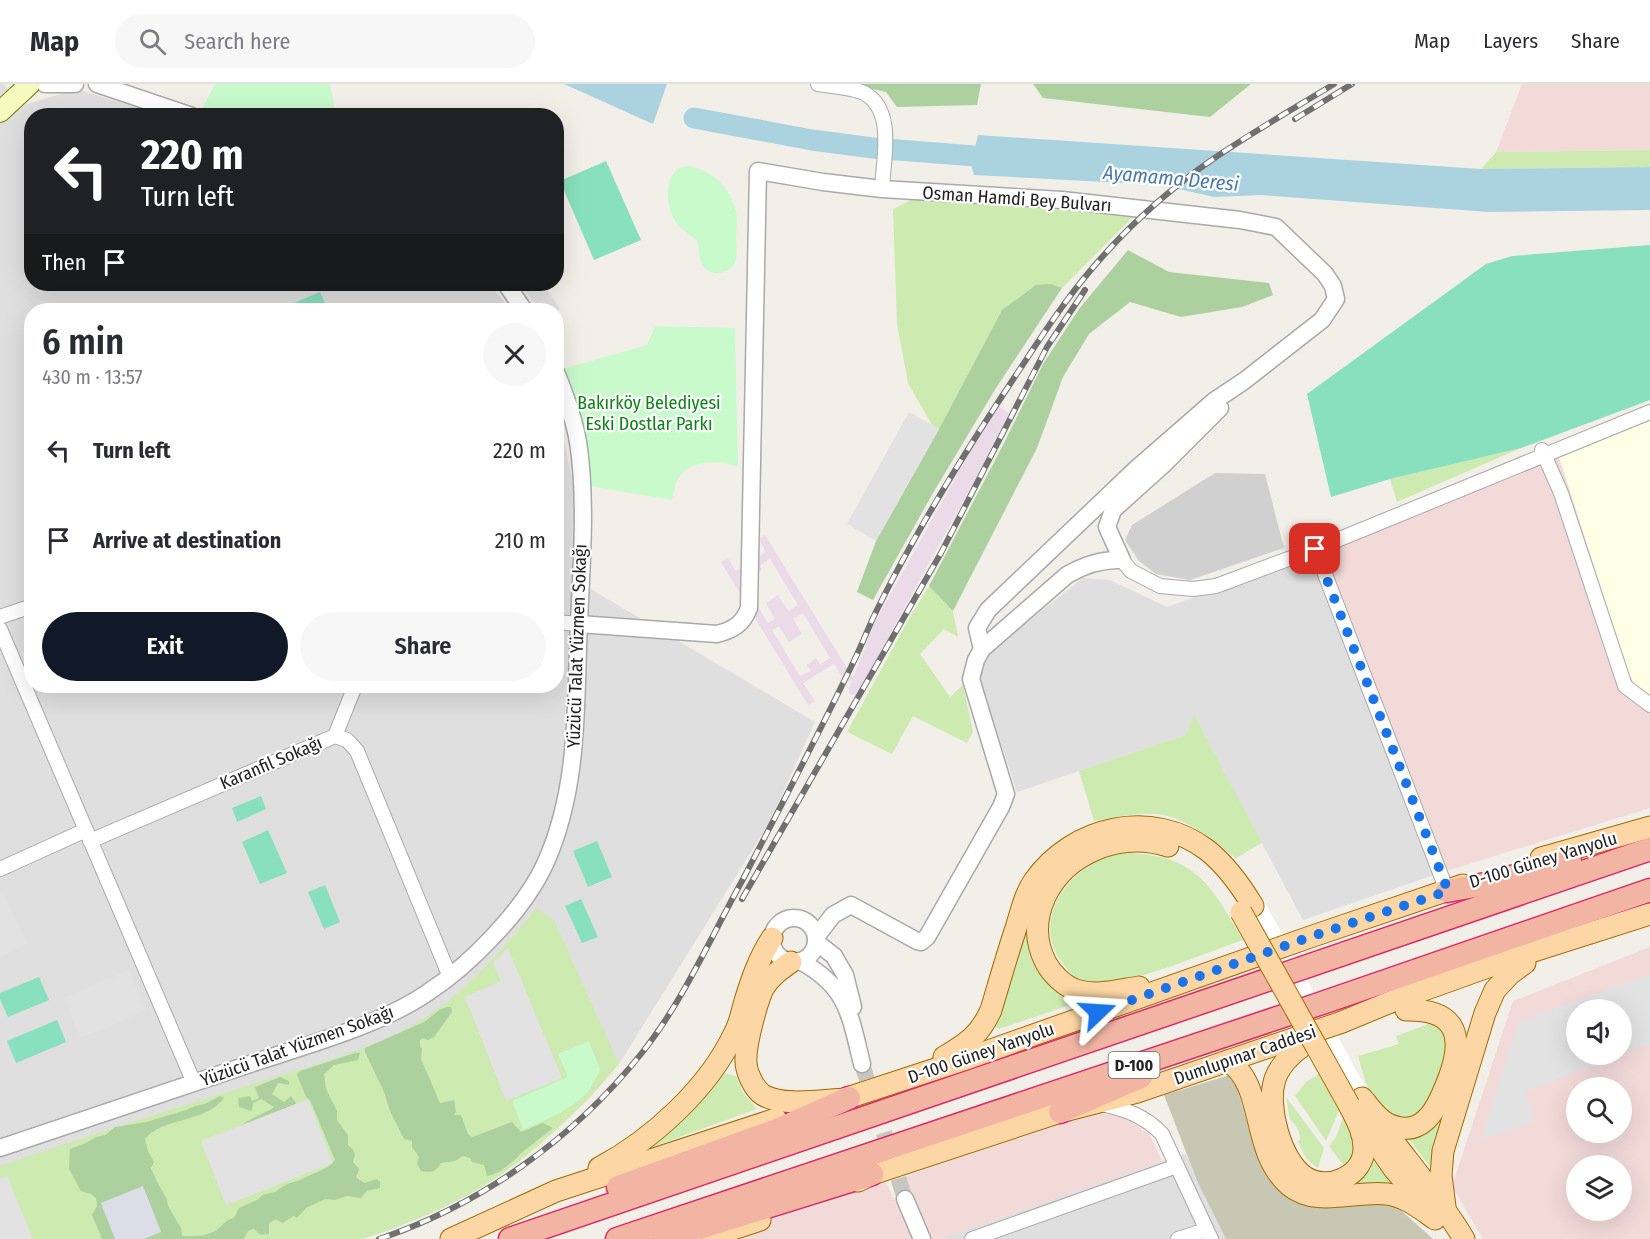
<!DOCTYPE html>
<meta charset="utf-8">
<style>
:root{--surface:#fff;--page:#f7f7f7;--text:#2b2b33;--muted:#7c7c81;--line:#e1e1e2;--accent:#111827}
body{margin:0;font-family:"Fira Sans Condensed",sans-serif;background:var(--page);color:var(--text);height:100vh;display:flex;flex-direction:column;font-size:22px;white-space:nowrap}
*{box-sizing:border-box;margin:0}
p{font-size:20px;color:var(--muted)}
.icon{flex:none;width:33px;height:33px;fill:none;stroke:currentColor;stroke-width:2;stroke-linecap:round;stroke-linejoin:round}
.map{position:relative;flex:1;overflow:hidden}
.details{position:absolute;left:24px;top:219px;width:540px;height:390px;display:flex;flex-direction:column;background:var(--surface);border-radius:24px;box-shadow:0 6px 24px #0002}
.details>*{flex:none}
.banner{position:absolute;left:24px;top:24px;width:540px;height:183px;border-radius:24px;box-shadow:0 6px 24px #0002;background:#202124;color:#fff;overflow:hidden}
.controls{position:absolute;left:1566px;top:915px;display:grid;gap:12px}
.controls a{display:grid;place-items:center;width:66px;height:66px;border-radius:50%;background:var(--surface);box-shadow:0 6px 24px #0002;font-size:30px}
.pin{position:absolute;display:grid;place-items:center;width:51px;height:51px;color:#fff;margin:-26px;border-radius:12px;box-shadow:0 3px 9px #0006}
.me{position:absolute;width:66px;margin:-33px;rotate:70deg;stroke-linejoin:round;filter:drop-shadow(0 0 4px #0008)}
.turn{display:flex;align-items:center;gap:21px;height:126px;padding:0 18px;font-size:27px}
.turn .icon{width:78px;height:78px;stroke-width:2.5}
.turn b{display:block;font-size:42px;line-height:51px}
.then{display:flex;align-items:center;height:57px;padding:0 18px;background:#0003;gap:12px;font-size:22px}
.round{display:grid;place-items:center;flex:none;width:63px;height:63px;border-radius:32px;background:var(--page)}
.head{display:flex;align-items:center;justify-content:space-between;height:102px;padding:0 18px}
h1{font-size:36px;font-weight:600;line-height:45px}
.button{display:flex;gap:12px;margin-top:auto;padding:12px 18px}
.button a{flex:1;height:69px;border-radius:36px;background:var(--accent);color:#fff;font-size:24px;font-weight:600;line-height:69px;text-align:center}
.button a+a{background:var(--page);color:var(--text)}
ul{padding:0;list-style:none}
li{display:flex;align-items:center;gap:18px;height:90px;padding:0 18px}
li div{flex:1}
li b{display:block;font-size:22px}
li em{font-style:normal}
header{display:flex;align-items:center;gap:36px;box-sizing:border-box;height:84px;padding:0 30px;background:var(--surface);border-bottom:2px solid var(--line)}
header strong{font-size:28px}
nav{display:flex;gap:33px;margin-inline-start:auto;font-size:21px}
.search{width:420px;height:54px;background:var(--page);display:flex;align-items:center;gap:15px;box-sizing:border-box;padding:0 21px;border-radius:33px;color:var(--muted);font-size:22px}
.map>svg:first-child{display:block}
.residential{fill:#e0dfdf}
.commercial{fill:#f2dad9;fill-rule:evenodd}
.industrial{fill:#ebdbe8;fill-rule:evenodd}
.education{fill:#ffffe5}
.religious{fill:#d0d0d0}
.construction{fill:#c7c7b4}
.grass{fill:#cdebb0}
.forest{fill:#add19e}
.park{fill:#c8facc}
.pitch{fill:#88e0be}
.parking{fill:#e2e2e2}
.plaza{fill:#dddde8}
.water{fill:#aad3df}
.pier{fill:#fff}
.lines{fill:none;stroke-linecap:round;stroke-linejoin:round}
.river{stroke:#aad3df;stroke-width:21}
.tertiary-tunnel{stroke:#c8c6c1;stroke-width:16;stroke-dasharray:16 8;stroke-linecap:butt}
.minor-casing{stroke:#a9a9a9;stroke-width:16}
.tertiary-casing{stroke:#a9a9a9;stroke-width:19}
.secondary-casing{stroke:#707d05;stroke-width:22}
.primary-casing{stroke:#a06b00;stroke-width:23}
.trunk-casing{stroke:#dc2a67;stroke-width:25}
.minor{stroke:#fff;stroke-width:14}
.tertiary{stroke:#fff;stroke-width:16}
.secondary{stroke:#f7fabf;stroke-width:20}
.primary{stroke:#fcd6a4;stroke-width:21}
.trunk{stroke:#f2b4a3;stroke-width:22}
.rail-casing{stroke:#707070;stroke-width:6}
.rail{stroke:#fff;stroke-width:4;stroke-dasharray:11;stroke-linecap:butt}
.primary-bridge-casing{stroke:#a06b00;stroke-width:23;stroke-linecap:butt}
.primary-bridge{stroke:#fcd6a4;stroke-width:21}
.route{stroke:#1a73e8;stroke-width:10;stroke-dasharray:0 18}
.labels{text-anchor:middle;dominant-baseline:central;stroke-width:4.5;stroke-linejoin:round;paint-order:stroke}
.shield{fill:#fff;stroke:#646464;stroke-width:1.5}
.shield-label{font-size:16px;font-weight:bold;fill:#222}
.street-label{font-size:18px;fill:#222;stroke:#fff}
.park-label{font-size:18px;fill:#0c8416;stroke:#fff}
.water-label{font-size:20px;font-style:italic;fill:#4a7aab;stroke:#fff}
</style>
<header>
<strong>Map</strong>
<div class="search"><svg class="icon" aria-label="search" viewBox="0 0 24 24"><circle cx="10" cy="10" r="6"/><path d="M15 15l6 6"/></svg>Search here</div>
<nav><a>Map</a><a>Layers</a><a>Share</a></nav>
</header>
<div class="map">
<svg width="1650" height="1155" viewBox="0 0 1650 1155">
<rect width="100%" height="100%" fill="#f2efe9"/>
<g class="residential">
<path d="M 0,0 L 4,0 L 20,22 L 78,5 L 160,31 L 32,32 L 32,200 L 490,200 L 510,226 L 32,226 L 32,602 L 556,602 L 557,326 L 575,407 L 572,494 L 815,638 L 769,739 L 619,980 L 589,1015 L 541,1059 L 498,1092 L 446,1122 L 393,1145 L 362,1155 L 0,1155 Z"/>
<path d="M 1325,467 L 1446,787 L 1303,836 L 1194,632 L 1186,651 L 1017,708 L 979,593 L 990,567 L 1083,494 L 1110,496 L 1167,523 Z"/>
<path d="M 1186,1070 L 1198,1099 L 1226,1155 L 941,1155 L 1162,1077 Z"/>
</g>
<g class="commercial">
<path d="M 1522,0 L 1650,0 L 1650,66 L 1496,68 Z"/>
<path d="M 1559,373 L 1629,590 L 1650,615 L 1650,724 L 1446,787 L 1325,467 Z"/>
<path d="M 1650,863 L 1650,1155 L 1483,1155 L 1452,1102 L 1513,917 ZM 1576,926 L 1622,926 L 1622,970 L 1576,970 ZM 1576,1004 L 1622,1004 L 1622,1048 L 1576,1048 ZM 1576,1082 L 1622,1082 L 1622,1126 L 1576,1126 Z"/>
<path d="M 1100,1024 L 1121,1030 L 1150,1051 L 1162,1077 L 941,1155 L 927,1155 L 901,1094 Z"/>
<path d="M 886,1098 L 913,1155 L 712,1155 Z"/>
</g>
<path class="industrial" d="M 999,323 L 1009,329 L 971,403 L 858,608 L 855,611 L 850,610 L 849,604 L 852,596 L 846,599 L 834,580 L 803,599 L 815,617 L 808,621 L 721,478 L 728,474 L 736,487 L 766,468 L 759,455 L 765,451 L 853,594 L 876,536 L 972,364 ZM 770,475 L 798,521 L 788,527 L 778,511 L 766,519 L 775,535 L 768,539 L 740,493 L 750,487 L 753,491 L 762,486 L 760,481 ZM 803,529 L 830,574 L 820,580 L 816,574 L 807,581 L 811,587 L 800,592 L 772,546 L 779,542 L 789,558 L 802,550 L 793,535 Z"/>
<path class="education" d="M 1650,335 L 1650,615 L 1639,608 L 1629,590 L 1559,373 L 1628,342 Z"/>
<path class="religious" d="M 1215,389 L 1265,390 L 1284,464 L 1190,496 L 1156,490 L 1139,477 L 1125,456 L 1132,441 Z"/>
<path class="construction" d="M 1233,990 L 1256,1070 L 1277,1104 L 1298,1118 L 1394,1120 L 1433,1155 L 1226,1155 L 1198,1099 L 1164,1011 Z"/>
<g class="grass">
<path d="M 1650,66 L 1650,83 L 1481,85 L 1496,68 Z"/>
<path d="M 913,115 L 1135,131 L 1062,204 L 1051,200 L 1002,226 L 939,345 L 932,341 L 908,299 L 897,240 L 893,125 Z"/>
<path d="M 1521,364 L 1397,418 L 1390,395 Z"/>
<path d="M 929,502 L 953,527 L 958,553 L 944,545 L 920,570 L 950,613 L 963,601 L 973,648 L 967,659 L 913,632 L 892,670 L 847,648 L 910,533 Z"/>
<path d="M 1194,631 L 1262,759 L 1236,774 C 1216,759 1193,739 1168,732 C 1150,726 1113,733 1094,737 L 1079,687 L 1186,651 Z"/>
<path d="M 1131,769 C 1197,772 1212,803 1243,856 C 1203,869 1124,906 1084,898 C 1074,896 1067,885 1061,877 C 1031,835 1069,783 1113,771 C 1118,770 1125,770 1131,769 Z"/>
<path d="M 537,824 L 554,836 L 619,980 C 584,1021 544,1061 499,1092 C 458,1120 409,1140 362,1155 L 0,1155 L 0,1082 C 79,1055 158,1029 237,1005 C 293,987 365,969 416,939 C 464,911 501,867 537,824 Z"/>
<path d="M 1025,846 L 1028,846 L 1031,871 L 1038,885 L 1076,916 L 1073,920 L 999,945 L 996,943 L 1003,926 Z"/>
<path d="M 1434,938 L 1440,942 L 1449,961 C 1444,977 1438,1009 1429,1023 C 1417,1039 1387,1035 1376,1020 C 1368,1009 1362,986 1358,972 L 1399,960 L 1396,952 Z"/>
<path d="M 723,989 L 736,992 L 743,1009 L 757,1025 L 652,1063 L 686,1031 L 718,992 Z"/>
<path d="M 1319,990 L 1339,1027 L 1326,1057 L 1295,1012 L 1306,998 Z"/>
<path d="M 1286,1013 L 1324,1064 L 1318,1084 C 1307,1078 1302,1068 1298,1057 L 1300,1056 C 1300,1048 1296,1040 1290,1036 Z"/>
<path d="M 1343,1034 L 1353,1052 L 1356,1071 L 1344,1082 L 1329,1062 L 1336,1053 Z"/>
<path d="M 1442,1039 L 1433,1087 L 1409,1055 Z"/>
<path d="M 1373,1076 L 1394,1102 L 1350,1104 L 1370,1086 Z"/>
</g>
<g class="forest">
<path d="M 851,0 L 981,0 L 977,21 L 897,23 L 886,8 Z"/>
<path d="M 1033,0 L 1251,0 L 1210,33 L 1043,14 Z"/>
<path d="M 1128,166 L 1169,188 L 1269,199 L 1273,211 L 1242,223 L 1181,233 L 1130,218 L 1089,250 L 1063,293 L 1037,364 L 953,527 L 929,502 L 1003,361 L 1043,280 L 1079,225 Z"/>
<path d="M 1051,200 L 1062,204 L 996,304 L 933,409 L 873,516 L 857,508 L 876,457 L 939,345 L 1002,226 L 1036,201 Z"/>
<path d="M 447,923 L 451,923 L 452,928 L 434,953 L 428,956 L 423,954 L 420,956 L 420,963 L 422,965 L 421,975 L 440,1019 L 454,1016 L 456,1028 L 454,1031 L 461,1031 L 468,1050 L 472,1053 L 512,1038 L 521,1048 L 543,1039 L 553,1044 L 520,1070 C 515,1077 496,1092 487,1092 L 484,1081 L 472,1078 L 470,1074 L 463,1072 L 455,1077 L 441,1079 C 435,1088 432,1089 421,1087 L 417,1080 L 419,1073 L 412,1063 L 412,1057 L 404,1055 L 390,1027 L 384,1008 L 365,968 L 365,964 L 424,938 L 439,926 Z"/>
<path d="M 355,969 L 360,969 L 358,976 L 334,981 L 324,990 L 326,1005 L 337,1027 L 337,1036 L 348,1051 L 348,1061 C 355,1066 356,1070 353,1078 L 359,1085 L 356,1093 L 364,1099 L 377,1095 L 380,1098 L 380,1104 L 367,1107 L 361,1114 L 347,1112 L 335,1116 L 325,1115 L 306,1124 L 297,1134 L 294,1132 L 282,1139 L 276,1135 L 269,1139 L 269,1150 L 260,1151 L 254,1145 L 248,1147 L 244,1155 L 102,1155 L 92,1131 L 97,1122 L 96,1114 L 91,1110 L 81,1107 L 69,1085 L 70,1065 L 88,1058 L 96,1053 L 105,1051 L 115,1043 L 146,1038 L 186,1026 L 195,1022 L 205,1020 L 220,1012 L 224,1014 C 206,1039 162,1033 145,1055 L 148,1067 L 154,1078 L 151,1084 L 157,1098 L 167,1115 L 168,1122 L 181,1144 L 182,1152 C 195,1152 207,1153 218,1145 C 224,1140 225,1136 234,1134 L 239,1124 L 259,1115 L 262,1111 L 275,1108 L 287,1100 L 300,1096 L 328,1083 L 335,1076 L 310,1016 L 306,1013 L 297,991 L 300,987 Z"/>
<path d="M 280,993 L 289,997 L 289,1001 L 278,999 L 272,1010 L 284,1018 L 291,1012 L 296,1019 L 295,1024 L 239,1043 C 250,1034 263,1031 274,1023 L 261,1015 L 253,1019 L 252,1027 L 239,1023 L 238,1014 L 250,1012 L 252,1017 L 259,1014 L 255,1003 Z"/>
</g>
<g class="park">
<path d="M 215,0 L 330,0 L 336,31 L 220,32 L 202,25 Z"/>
<path d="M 684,82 C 709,83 731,103 736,127 C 738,136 736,147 736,155 C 736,162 738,172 735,178 C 730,190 712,193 704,183 C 698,176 699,164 697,156 C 689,150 680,145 675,137 C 665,120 663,90 684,82 Z"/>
<path d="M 655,242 L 735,244 L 738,383 C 719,375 687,376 677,397 C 674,402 674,410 672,416 L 589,402 L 563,285 L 647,261 Z"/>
<path d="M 589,957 L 600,986 L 589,1007 L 577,1018 L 558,1030 L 523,1046 L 512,1017 L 568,993 L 558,970 Z"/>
</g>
<g class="pitch">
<path d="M 606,77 L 641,156 L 594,176 L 560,97 Z"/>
<path d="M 1650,161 L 1650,316 L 1521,364 L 1390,395 L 1331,413 L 1307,310 L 1486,180 L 1512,172 Z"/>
<path d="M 320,208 L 328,226 L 277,226 Z"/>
<path d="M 261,712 L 266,725 L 237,738 L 232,724 Z"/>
<path d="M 268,746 L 287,789 L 260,800 L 242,758 Z"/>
<path d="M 597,757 L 612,793 L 588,803 L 573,767 Z"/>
<path d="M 325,801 L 340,838 L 324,845 L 308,808 Z"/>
<path d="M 581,815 L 598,853 L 582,859 L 565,822 Z"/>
<path d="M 39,893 L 49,916 L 8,933 L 0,915 L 0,909 Z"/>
<path d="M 57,936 L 66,958 L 16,979 L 7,957 Z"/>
</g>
<g class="parking">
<path d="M 519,200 L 543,200 L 560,225 L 557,228 L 541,226 Z"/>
<path d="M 909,328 L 939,345 L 876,457 L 847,440 Z"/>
<path d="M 3,809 L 27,860 L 0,873 L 0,810 Z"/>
<path d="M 508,864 L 562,994 L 506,1017 L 465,913 L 501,897 L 493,879 Z"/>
<path d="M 129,886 L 146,926 L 81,954 L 64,914 Z"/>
<path d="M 1650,890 L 1650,962 L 1649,960 L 1622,970 L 1622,926 L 1576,926 L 1576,970 L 1621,971 L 1525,1008 L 1535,1037 L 1481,1056 L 1518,938 Z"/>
<path d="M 308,1015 L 333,1079 L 226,1121 L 201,1057 Z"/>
<path d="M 7,1092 L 33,1155 L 0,1155 L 0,1094 Z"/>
</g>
<path class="plaza" d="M 143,1102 L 161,1148 L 144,1155 L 115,1155 L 101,1119 Z"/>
<g class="water">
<path d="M 564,0 L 667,0 L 653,40 Z"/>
<path d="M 978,51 L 1481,85 L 1650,83 L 1650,126 L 1489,128 L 1261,111 L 1214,113 L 1161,101 L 974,91 L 971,80 Z"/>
</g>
<path class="pier" d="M 1264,817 L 1369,1010 L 1341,1025 L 1232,832 Z"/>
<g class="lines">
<path class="river" d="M 694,34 L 812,56 L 873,64 L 1000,74"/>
<path class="tertiary-tunnel" d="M 862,980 L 905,1115"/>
<g class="minor-casing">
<g id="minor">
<path d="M 818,0 C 831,2 854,4 864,9 C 896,26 883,76 882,105"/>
<path d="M 1542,366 L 1561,409 L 1625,602 L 1650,621"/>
<path d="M 1313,459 L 1447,807"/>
<path d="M 1122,476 L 1131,487 L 1160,502 L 1193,505 L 1216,502 L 1315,465 L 1650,328"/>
<path d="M 0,533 L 32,522"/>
<path d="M 556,538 L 579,540"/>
<path d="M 0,545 L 194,999"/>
<path d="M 335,652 L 355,602"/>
<path d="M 90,757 L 335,652 L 347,656 L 357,667 L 450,893"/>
<path d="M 0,785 L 86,746"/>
<path d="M 1101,1020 C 1125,1025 1145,1032 1162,1050 L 1211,1155"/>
<path d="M 972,1155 L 1177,1082"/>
<path d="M 1178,1155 L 1206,1146"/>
</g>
</g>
<g class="tertiary-casing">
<g id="tertiary">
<path d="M 45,0 L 75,0"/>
<path d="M 97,0 L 192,32"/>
<path d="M 506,200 L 524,226"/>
<path d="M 579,540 L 717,550 C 733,546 743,540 749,524 L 758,87 L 823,98 L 882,105 L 1062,116 L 1240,136 L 1276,143 L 1325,190 L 1333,202 L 1336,215 L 1322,236 L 1244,297 L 1214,317 L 1136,385 L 988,526 L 977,544 L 982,565 L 976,576 L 971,595 L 1006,710 L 1001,723 L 927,853 L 921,858 L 917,857 L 851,821 L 833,831 L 816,853"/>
<path d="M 982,565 L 1067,491 C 1084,481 1102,475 1122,476 L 1107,443 L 1113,426 L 1163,381 L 1220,324"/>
<circle cx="794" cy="856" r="22"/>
<path d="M 816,858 L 834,872 L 845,891 L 853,923"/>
<path d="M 800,877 C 848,903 850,931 862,980"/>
<path d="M 0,1064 C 86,1035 172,1006 259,977 C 311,960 382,940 427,909 C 469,882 524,826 545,780 C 576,712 576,637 578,563 C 580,498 588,422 578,358 C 574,334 565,310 556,288"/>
<path d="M 905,1115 L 922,1155"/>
</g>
</g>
<g class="secondary-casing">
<path id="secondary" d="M 0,28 L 30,0"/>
</g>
<g class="primary-casing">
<g id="primary">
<path d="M 1541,774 L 1650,743"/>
<path d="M 791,878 C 781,885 771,892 764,903 C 757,916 746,959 746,974 C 745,986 753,1004 763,1011 C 784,1023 822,1016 846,1015"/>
<path d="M 1139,903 C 1119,906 1096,913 1076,906 C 1064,902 1052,890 1046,879 C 1035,858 1035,835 1045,813 C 1066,768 1121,747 1168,762"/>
<path d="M 1312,956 C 1297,965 1281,978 1275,995 C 1266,1023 1281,1076 1305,1093 C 1328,1108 1364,1092 1364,1064 C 1364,1048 1356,1035 1349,1021"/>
<path d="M 944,973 C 967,959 980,951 991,926 C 999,899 1007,871 1016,844 C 1021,828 1025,810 1034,797 C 1073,742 1152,724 1207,766 C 1226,781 1241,802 1253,822"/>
<path d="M 1228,977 C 1266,1001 1250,1067 1289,1101 C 1316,1124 1356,1106 1387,1110 C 1405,1112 1421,1125 1435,1135"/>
<path d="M 1362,1014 C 1369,1022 1377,1035 1388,1040 C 1426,1057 1440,1018 1450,991 C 1465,948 1453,925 1406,926"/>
<path d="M 832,1019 L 963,976 L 1310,853 L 1463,801"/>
<path d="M 1376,1034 C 1405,1075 1438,1111 1464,1155"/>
<path d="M 1363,1040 L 1394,1085 L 1428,1125"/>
<path d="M 599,1084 C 653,1055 709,1004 735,948 C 740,939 742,927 745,917 C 752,894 759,874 772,854"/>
<path d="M 858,1097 L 872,1090 L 1060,1028 L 1137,1008 L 1342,938 L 1393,917 L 1521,871 L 1650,830"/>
<path d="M 1445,1123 L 1441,1091 L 1443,1067 L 1485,929 L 1495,906 L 1510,890 L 1525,879"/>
<path d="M 451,1155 L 556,1107 L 776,1035"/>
<path d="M 703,1155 L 760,1136"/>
</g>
</g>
<g class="trunk-casing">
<g id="trunk">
<path d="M 1447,807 L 1486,800 L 1570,777"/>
<path d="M 1060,1028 L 1141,993"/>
<path d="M 618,1103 L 777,1046 L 849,1014"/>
<path d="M 510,1155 L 1650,765"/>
<path d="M 617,1155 L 1322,919 L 1650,806"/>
<path d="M 664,1155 L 872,1090"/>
</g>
</g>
<use href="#minor" class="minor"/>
<use href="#tertiary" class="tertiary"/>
<use href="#secondary" class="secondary"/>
<use href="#primary" class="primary"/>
<use href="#trunk" class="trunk"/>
<g class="rail-casing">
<g id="rail">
<path d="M 1295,35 L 1352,0"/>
<path d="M 742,815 L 941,469 L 1047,263 L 1085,206"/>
<path d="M 379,1155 C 482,1120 573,1055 641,970 C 682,919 710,855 742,797 C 779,726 816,655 851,583 C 859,567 866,550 873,534 C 913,451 963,371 1014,294 C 1038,258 1062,220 1090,187 C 1126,144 1169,105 1216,73 C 1254,47 1295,24 1334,0"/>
</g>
</g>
<use href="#rail" class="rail"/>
<g class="primary-bridge-casing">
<path id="primary-bridge" d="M 1241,828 L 1349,1021"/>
</g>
<use href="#primary-bridge" class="primary-bridge"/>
</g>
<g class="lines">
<path class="route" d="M 1098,928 L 1310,853 L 1448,807 L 1315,465"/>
</g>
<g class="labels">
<rect class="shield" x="1108.5" y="968" width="51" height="26" rx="4.5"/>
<g class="shield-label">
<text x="1134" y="981">D-100</text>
</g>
<g class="street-label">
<text transform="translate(1017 115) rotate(4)">Osman Hamdi Bey Bulvarı</text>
<text transform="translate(577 562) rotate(-88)">Yüzücü Talat Yüzmen Sokağı</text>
<text transform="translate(271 679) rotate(-23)">Karanfil Sokağı</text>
<text transform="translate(1543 776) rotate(-17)">D-100 Güney Yanyolu</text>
<text transform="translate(297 962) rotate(-20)">Yüzücü Talat Yüzmen Sokağı</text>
<text transform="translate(981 969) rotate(-19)">D-100 Güney Yanyolu</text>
<text transform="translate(1245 971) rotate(-19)">Dumlupınar Caddesi</text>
</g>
<g class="park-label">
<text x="649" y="319">Bakırköy Belediyesi<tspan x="649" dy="21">Eski Dostlar Parkı</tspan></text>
</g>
<g class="water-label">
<text transform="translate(1171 94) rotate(5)">Ayamama Deresi</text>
</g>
</g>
</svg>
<div class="controls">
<a><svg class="icon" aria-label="sound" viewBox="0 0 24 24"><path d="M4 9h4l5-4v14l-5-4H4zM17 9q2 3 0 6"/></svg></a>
<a><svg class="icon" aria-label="search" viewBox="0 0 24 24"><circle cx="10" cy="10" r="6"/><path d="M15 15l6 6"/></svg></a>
<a><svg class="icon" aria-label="layers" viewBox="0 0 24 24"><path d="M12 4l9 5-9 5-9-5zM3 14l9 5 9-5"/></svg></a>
</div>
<div class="pin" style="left:1315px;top:465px;background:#d93025"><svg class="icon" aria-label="arrive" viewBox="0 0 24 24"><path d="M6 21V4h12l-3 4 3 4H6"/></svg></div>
<svg class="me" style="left:1098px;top:928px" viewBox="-20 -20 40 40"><path d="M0-17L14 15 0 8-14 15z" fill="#1a73e8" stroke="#fff" stroke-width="4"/></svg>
<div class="banner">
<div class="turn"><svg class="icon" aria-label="left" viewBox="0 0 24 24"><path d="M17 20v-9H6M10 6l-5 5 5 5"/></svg><div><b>220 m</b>Turn left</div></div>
<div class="then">Then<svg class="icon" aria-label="arrive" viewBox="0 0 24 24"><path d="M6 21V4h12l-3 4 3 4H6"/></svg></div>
</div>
<section class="details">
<div class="head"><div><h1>6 min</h1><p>430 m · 13:57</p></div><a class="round"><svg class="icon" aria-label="close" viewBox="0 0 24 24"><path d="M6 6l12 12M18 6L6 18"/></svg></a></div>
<ul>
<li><svg class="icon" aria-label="left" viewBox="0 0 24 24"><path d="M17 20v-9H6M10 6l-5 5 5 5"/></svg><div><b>Turn left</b></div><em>220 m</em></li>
<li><svg class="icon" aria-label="arrive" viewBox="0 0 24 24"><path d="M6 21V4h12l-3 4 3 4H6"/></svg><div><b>Arrive at destination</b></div><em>210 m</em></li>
</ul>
<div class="button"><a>Exit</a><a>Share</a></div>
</section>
</div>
